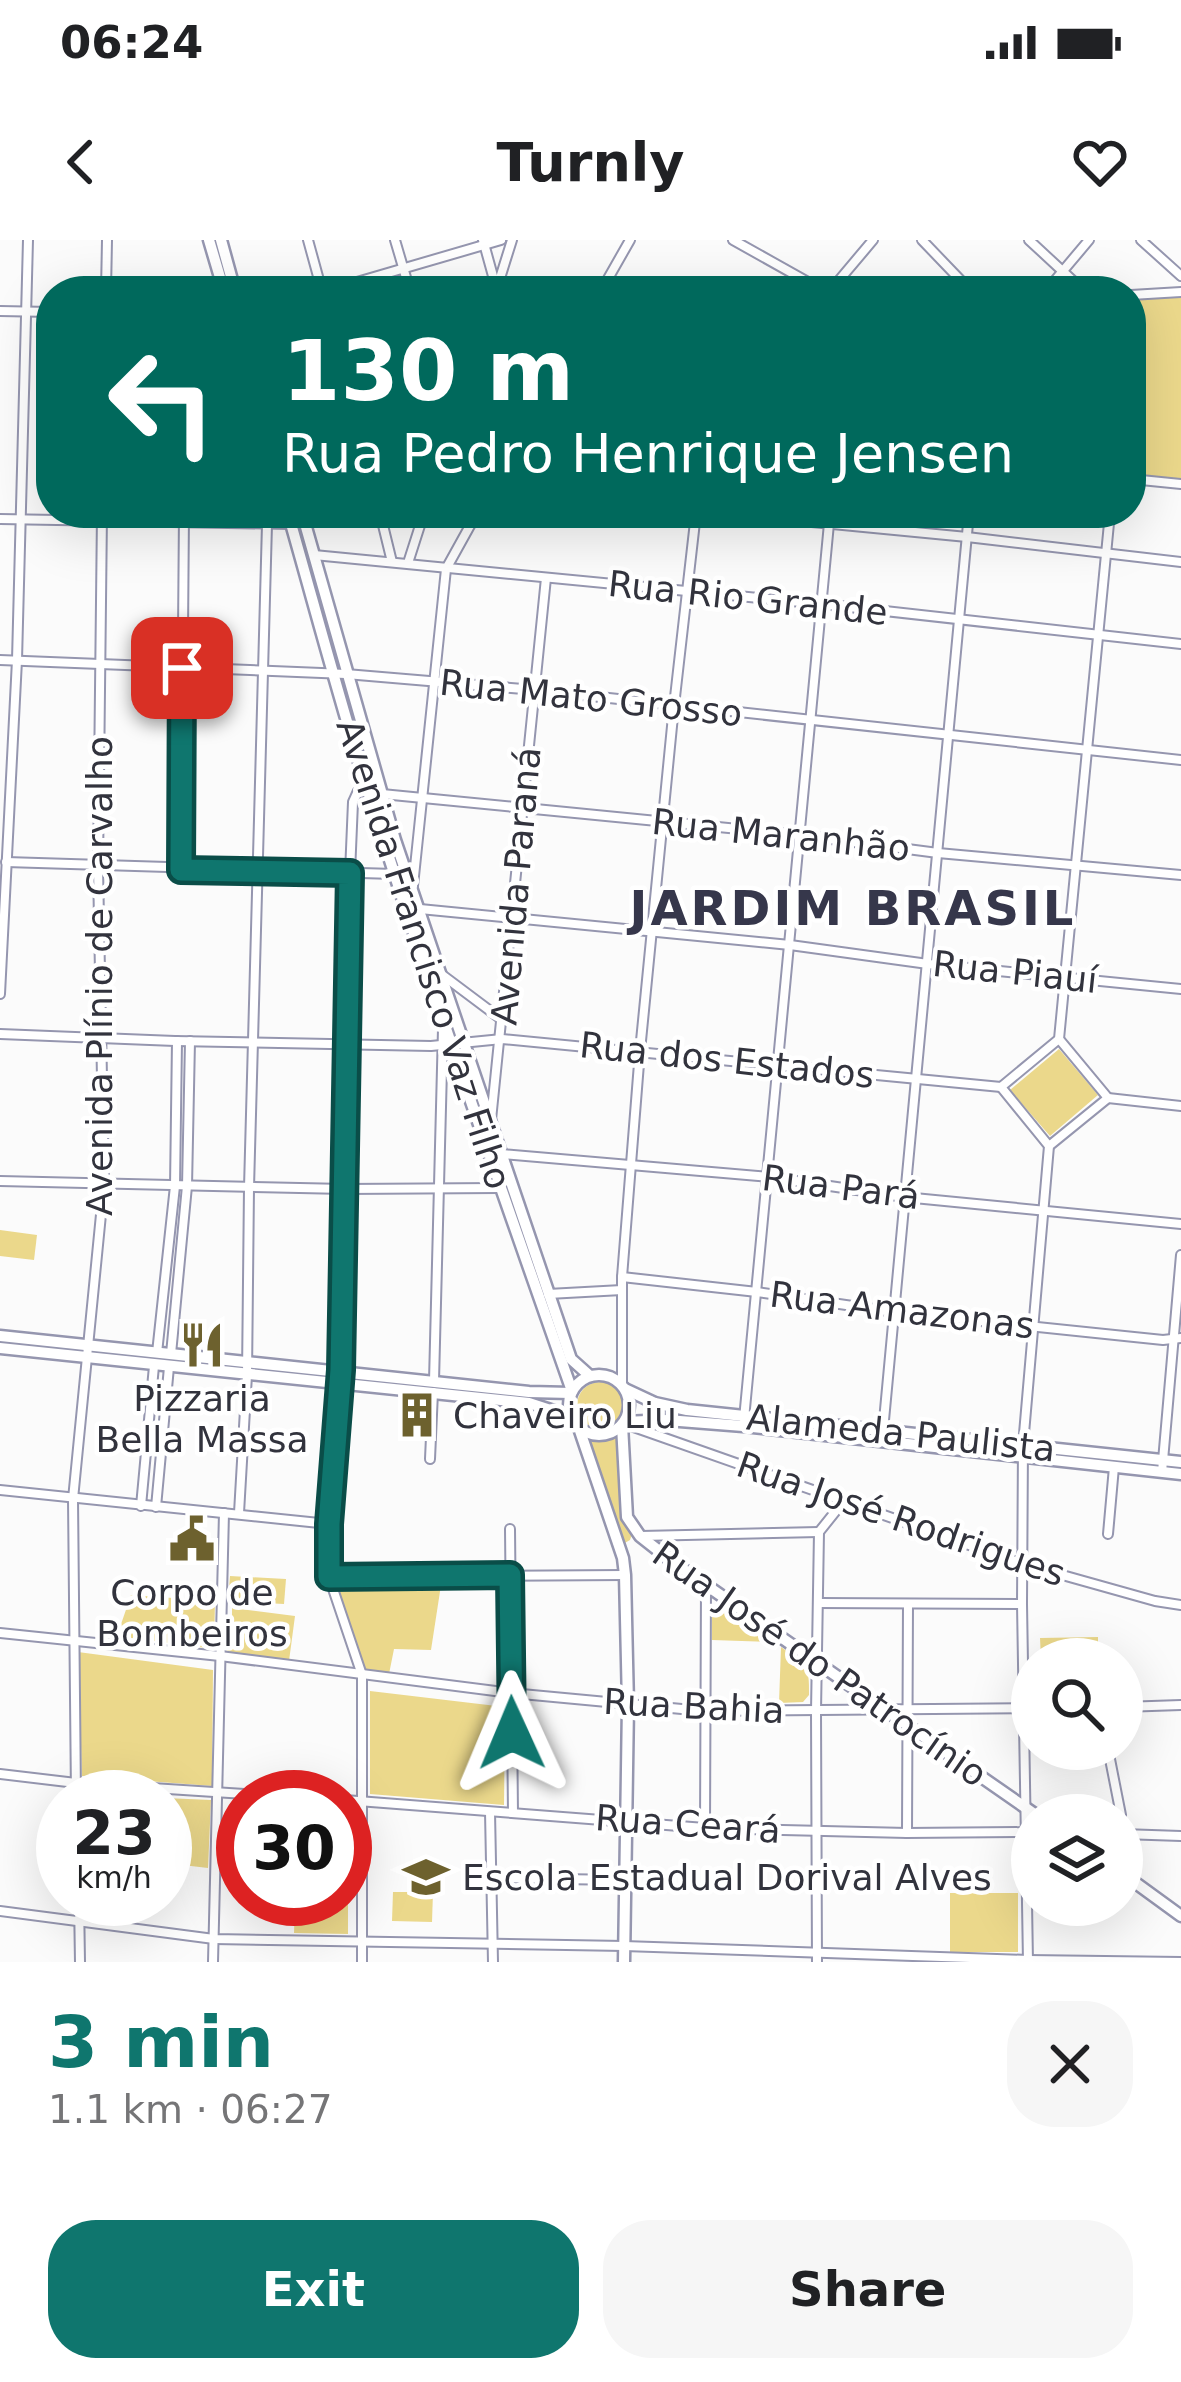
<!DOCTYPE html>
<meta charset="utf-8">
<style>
:root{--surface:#fff;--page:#f6f6f6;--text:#202124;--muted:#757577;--accent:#0f766e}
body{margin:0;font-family:"DejaVu Sans",sans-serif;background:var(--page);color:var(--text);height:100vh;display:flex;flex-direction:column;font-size:45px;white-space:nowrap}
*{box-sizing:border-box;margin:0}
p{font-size:39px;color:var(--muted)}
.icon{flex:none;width:66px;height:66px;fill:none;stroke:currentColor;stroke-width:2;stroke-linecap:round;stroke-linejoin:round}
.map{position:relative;height:1722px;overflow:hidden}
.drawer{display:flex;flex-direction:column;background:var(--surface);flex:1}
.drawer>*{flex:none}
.guide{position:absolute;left:36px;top:36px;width:1110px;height:252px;border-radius:48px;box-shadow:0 12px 48px #0002;background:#00695c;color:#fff;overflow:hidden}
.tools{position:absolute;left:1011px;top:1398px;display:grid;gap:24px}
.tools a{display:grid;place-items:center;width:132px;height:132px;border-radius:50%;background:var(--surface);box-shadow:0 12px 48px #0002;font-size:60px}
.speed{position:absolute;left:36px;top:1530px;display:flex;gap:24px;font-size:60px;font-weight:700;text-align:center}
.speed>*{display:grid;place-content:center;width:156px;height:156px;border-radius:50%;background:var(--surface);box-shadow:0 12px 48px #0002;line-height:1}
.speed small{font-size:30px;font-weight:400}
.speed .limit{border:18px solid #d22;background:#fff;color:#111}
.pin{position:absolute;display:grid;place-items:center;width:102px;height:102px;color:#fff;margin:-51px;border-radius:24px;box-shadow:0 6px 18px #0006}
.me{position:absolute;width:132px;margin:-66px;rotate:359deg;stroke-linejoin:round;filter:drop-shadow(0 0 9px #0008)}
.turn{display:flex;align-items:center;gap:42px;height:252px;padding:0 48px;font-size:54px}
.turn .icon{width:156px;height:156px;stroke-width:2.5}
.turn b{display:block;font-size:84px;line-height:102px}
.round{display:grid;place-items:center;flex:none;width:126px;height:126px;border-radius:48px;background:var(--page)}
.headline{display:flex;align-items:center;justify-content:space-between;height:204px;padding:0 48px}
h1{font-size:72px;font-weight:600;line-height:90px;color:var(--accent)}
.button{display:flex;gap:24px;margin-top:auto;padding:24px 48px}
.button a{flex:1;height:138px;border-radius:48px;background:var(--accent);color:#fff;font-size:48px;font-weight:600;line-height:138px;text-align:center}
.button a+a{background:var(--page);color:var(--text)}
.status{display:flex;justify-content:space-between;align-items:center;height:84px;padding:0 60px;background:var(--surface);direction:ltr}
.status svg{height:33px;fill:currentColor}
header{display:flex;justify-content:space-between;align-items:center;height:156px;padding:0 48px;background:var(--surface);font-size:54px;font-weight:600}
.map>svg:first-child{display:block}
.green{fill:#ebd88b}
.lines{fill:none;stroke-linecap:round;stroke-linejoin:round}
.street-casing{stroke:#9596af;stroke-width:12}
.secondary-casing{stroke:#9596af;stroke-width:15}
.street{stroke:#fff;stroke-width:8}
.secondary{stroke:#fff;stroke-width:10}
.route-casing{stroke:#0a4d48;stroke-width:30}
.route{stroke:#0f766e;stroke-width:21}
.labels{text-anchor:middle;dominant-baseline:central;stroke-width:9;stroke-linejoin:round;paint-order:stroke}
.street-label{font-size:36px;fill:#32333d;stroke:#fff}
.poi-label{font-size:36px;fill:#32333d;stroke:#fff}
.district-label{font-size:48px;font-weight:bold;letter-spacing:3px;fill:#36374b;stroke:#fff}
</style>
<div class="status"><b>06:24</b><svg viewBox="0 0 49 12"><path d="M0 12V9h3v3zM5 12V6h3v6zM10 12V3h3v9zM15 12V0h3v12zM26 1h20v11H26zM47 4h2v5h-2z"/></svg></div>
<header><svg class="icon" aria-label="back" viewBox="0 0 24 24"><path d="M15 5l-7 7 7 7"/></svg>Turnly<svg class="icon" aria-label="heart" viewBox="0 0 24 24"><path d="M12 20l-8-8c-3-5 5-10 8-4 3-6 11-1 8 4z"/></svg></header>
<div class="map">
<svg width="1181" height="1722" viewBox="0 0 1181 1722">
<rect width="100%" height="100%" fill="#fbfbfb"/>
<g class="green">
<path d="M 1181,53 L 1181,243 L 1131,238 L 1131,56 Z"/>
<path d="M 1059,809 L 1098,855 L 1050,896 L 1010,850 Z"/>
<path d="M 0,990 L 37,995 L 34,1020 L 0,1016 Z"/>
<circle cx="600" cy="1165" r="23"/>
<path d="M 620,1195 L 632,1294 L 630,1300 L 623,1304 L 588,1200 L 606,1201 Z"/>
<path d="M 230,1336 L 286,1339 L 284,1364 L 228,1361 Z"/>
<path d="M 340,1344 L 441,1345 L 431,1410 L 394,1409 L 389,1434 L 368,1431 L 363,1427 L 337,1348 Z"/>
<path d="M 131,1355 L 215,1361 L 214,1409 L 117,1396 Z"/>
<path d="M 232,1368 L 295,1376 L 289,1421 L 224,1413 L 223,1389 L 232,1389 Z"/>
<path d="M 720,1368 L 728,1369 L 773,1402 L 712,1400 L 712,1375 Z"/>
<path d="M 1098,1397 L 1098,1419 L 1041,1419 L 1040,1398 Z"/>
<path d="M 781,1407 C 805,1424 810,1424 809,1455 L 803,1462 L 779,1463 Z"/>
<path d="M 78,1412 L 213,1430 L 212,1546 L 82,1536 Z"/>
<path d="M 370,1451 L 505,1467 L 504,1565 L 370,1554 Z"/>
<path d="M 165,1558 L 211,1560 L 208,1628 L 174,1624 L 173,1619 L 165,1618 Z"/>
<path d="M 393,1652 L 433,1652 L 432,1682 L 392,1681 Z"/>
<rect x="950" y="1653" width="68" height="59"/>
<path d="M 295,1661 L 348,1662 L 348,1694 L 294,1693 Z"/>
</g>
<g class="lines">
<g class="street-casing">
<g id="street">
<path d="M 308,0 L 322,51"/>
<path d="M 395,0 L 410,51"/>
<path d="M 483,0 L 496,47"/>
<path d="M 733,0 L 824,51"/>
<path d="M 922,0 L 969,49"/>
<path d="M 1029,0 L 1084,51"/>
<path d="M 1141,0 L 1181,36"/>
<path d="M 106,51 L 107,0"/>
<path d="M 326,51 L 501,0"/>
<path d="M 496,51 L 512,0"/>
<path d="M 601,51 L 630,0"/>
<path d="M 830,51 L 873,0"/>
<path d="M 952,51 L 969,49 L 980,51"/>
<path d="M 1046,51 L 1089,0"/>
<path d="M 1131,55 L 1181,52"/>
<path d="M 0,71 L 51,72"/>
<path d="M 1131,239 L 1181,244"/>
<path d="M 380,273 L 392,322"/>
<path d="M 717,273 L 967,297 L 1181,322"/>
<path d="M 0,279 L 291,284"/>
<path d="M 314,315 L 822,364 L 1181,404"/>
<path d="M 408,323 L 424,273"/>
<path d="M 0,420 L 346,434 L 535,450 L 1181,520"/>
<path d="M 382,554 L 800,595 L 938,613 L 1181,635"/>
<path d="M 6,622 L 394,634"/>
<path d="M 181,630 L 184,273"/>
<path d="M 413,646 L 446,329 L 477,273"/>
<path d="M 420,669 L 790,705 L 928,724 L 1181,749"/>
<path d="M 441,734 L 501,779"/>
<path d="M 0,754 L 17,420 L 28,0"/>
<path d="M 0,794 L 175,801 L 431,806 L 502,799 L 1001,847"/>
<path d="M 1001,847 L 1049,906 L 1023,1205 L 1022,1364 L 1028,1722"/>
<path d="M 1001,847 L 1059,799 L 1110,273"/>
<path d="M 1108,858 L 1181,866"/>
<path d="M 491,880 L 546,338"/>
<path d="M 1049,906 L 1108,858 L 1059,799"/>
<path d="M 502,914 L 769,937 L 904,957 L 1181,984"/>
<path d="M 0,941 L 345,949 L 499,948"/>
<path d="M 622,1037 L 757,1052 L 894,1072 L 1163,1100 L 1181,1098"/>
<path d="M 548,1054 L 622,1050"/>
<path d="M 157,1113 L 175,946 L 177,801"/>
<path d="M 171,1114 L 187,946 L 190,801"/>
<path d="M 434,1141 L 443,789"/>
<path d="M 622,1144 L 622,1037 L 640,811 L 674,466 L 696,273"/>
<path d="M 744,1179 L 830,273"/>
<path d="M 625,1184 L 1023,1324 L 1155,1361 L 1181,1365"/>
<path d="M 883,1191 L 969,273"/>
<path d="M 430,1219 L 433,1152"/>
<path d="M 1162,1232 L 1181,1015"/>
<path d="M 0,1250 L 329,1284"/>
<path d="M 141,1266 L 154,1126"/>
<path d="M 156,1267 L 169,1127"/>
<path d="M 239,1273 L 247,1135 L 249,948 L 267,284"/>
<path d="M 510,1289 L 513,1573"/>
<path d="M 1108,1294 L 1114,1227"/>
<path d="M 641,1296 L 819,1292"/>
<path d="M 329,1337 L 625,1335"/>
<path d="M 819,1363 L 1021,1364"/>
<path d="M 0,1393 L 220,1416 L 511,1453 L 703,1471 L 1032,1468"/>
<path d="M 1122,1467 L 1181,1465"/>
<path d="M 1108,1509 L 1121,1575"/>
<path d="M 0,1534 L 76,1543 L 289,1557"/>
<path d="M 76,1557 L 73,1259 L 104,944 L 98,627 L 102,273"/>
<path d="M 345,1560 L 705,1588 L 907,1593 L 1032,1592"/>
<path d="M 490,1572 L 493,1722"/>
<path d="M 705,1588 L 706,1346"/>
<path d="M 907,1593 L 908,1364"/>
<path d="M 1122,1594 L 1181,1596"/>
<path d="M 491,1638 L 625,1640"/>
<path d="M 79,1659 L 80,1722"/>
<path d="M 0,1671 L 214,1699 L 624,1706 L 1028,1720 L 1181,1722"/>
<path d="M 213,1722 L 224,1273"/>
<path d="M 362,1722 L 362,1435 L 329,1337 L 329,1284 L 341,1131 L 350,633 L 353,562 L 358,551 L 366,546"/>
<path d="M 817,1722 L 816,1471 L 819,1292 L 843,1262"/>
</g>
</g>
<g class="secondary-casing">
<g id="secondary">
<path d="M 209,0 L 224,51"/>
<path d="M 221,0 L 235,51"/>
<path d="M 288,273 C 314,364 338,455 366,545 C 430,749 502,950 572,1151"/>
<path d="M 302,273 L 395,600 L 571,1119 L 590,1136"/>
<path d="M 0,1096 L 529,1152 L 571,1153"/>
<path d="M 0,1108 L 529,1163 L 572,1177"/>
<circle cx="599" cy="1165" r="30"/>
<path d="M 625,1149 L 655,1163 L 687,1170 L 1181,1222"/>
<path d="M 625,1182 L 667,1180 L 743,1186 L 1181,1234"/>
<path d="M 622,1185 L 627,1277 L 640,1296 L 673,1322 L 1036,1575"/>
<path d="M 579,1188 L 623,1318 L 625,1335 L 628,1465 L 624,1722"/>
<path d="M 1122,1633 L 1181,1676"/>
</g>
</g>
<use href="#street" class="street"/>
<use href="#secondary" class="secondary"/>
</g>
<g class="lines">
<g class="route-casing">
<path id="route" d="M 182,428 L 181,630 L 350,633 L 341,1130 L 329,1284 L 329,1337 L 510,1335 L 512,1493"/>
</g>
<use href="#route" class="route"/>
</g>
<defs>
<g id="restaurant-bare" transform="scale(3.6)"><path d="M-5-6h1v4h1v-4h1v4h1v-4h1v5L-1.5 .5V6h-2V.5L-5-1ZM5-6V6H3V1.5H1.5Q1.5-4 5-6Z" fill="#6d612e" stroke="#fff" stroke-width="2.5" paint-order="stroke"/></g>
<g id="building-bare" transform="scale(3.6)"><path d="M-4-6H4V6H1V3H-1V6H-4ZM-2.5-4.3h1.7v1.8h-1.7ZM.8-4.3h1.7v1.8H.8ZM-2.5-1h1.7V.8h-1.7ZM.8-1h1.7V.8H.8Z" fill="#6d612e" stroke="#fff" stroke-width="2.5" paint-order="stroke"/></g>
<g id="civic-bare" transform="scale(3.6)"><path d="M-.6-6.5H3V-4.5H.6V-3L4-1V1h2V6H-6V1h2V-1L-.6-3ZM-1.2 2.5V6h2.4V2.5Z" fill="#6d612e" stroke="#fff" stroke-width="2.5" paint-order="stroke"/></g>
<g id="school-bare" transform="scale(3.6)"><path d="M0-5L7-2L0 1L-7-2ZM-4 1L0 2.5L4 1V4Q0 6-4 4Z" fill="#6d612e" stroke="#fff" stroke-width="2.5" paint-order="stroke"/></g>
</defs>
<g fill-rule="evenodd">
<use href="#restaurant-bare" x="202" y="1105"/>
<use href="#building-bare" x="417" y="1175"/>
<use href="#civic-bare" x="192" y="1299"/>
<use href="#school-bare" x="426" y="1637"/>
</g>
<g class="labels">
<g class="street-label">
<text transform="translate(748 358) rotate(6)">Rua Rio Grande</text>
<text transform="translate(591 458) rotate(6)">Rua Mato Grosso</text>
<text transform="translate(781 595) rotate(6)">Rua Maranhão</text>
<text transform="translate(516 646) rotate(-85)">Avenida Paraná</text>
<text transform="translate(424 714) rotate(72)">Avenida Francisco Vaz Filho</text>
<text transform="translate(1015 732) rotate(6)">Rua Piauí</text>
<text transform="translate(99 736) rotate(-90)">Avenida Plínio de Carvalho</text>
<text transform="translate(727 820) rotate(6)">Rua dos Estados</text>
<text transform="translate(841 947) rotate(7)">Rua Pará</text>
<text transform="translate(902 1070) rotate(7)">Rua Amazonas</text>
<text transform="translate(901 1193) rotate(6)">Alameda Paulista</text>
<text transform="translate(901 1279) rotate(19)">Rua José Rodrigues</text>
<text transform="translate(820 1424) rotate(35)">Rua José do Patrocínio</text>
<text transform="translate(694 1466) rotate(3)">Rua Bahia</text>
<text transform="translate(688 1584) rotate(4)">Rua Ceará</text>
</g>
<g class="poi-label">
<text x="202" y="1158">Pizzaria<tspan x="202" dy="41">Bella Massa</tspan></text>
<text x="453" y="1175" text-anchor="start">Chaveiro Liu</text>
<text x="192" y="1352">Corpo de<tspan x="192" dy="41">Bombeiros</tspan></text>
<text x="462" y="1637" text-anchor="start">Escola Estadual Dorival Alves</text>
</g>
<g class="district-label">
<text x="853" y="668">JARDIM BRASIL</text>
</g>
</g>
</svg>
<div class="tools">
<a><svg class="icon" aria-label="search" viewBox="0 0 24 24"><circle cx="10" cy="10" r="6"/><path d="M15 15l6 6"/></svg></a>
<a><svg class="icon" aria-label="layers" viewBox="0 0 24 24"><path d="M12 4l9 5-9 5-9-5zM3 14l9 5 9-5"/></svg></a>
</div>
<div class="speed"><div>23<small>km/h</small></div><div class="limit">30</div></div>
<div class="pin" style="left:182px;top:428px;background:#d93025"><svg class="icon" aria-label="arrive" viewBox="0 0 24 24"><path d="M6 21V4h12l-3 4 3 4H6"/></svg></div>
<svg class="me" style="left:512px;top:1493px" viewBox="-20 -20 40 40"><path d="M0-17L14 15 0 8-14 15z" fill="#0f766e" stroke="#fff" stroke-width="4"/></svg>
<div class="guide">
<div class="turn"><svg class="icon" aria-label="left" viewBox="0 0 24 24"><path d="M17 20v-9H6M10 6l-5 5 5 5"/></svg><div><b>130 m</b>Rua Pedro Henrique Jensen</div></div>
</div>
</div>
<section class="drawer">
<div class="headline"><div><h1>3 min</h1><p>1.1 km · 06:27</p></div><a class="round"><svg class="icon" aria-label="close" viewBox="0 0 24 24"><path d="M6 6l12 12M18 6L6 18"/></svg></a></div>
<div class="button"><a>Exit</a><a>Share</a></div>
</section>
